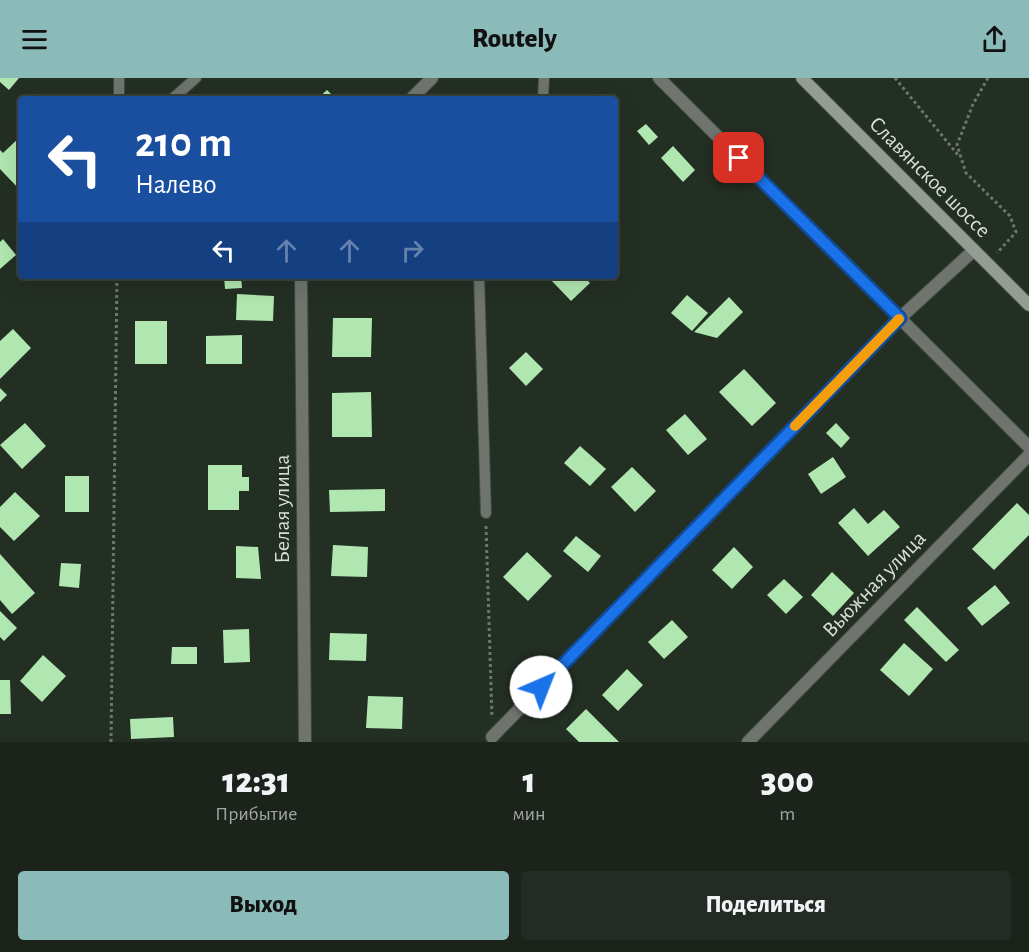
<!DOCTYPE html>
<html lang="ru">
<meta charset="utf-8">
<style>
:root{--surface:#1b231b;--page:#242b24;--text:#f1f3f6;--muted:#a0a4a3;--line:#39403a;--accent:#8bbbb9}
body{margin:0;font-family:"Alegreya Sans",sans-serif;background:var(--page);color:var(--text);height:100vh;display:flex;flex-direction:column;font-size:22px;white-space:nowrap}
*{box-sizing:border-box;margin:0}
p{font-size:20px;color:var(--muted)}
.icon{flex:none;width:33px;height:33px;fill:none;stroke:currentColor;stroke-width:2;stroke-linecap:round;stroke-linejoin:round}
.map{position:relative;height:664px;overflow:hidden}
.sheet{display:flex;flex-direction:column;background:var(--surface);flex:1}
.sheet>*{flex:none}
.guide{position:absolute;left:18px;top:18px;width:600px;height:183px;border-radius:6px;box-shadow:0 6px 24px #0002,0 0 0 2px var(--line);background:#1a4fa0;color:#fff;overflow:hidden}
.pin{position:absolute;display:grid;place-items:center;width:51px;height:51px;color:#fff;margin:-26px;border-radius:12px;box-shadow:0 3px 9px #0006}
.me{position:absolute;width:66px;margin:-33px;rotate:44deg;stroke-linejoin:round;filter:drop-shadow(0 0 4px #0008)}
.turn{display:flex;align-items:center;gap:21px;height:126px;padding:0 18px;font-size:27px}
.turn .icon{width:78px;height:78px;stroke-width:2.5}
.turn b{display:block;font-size:42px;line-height:51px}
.lanes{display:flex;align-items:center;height:57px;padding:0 18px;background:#0003;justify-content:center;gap:30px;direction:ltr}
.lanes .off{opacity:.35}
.eta{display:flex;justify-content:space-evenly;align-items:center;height:102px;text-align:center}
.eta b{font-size:36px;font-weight:800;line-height:42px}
.cta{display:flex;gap:12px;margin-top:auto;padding:12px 18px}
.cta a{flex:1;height:69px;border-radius:6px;background:var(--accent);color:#111;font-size:24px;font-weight:800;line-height:69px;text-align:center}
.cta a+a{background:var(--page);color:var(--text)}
header{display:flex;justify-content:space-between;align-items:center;height:78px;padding:0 18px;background:var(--accent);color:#111;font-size:27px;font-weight:800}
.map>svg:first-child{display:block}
.building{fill:#b0e7b0}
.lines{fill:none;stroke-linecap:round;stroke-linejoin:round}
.lane-casing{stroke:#414b41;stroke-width:12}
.street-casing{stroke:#414b41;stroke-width:14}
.secondary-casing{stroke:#414b41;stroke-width:14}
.path{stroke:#6d766d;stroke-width:3;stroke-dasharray:3 3;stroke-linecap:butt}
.lane{stroke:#6f746e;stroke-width:10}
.street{stroke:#6f746e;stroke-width:12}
.secondary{stroke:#949d94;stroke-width:12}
.route-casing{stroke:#114b97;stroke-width:15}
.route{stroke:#1a73e8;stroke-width:10}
.slow{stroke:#f59e0b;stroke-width:10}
.labels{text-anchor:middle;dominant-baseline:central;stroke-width:6;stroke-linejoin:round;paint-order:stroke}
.street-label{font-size:22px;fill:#d8dfd8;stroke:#242f24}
</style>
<header><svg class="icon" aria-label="menu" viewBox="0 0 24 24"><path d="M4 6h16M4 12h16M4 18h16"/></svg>Routely<svg class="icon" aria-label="share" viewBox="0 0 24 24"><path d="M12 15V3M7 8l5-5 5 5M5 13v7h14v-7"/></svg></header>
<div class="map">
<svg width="1029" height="664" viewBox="0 0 1029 664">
<rect width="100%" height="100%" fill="#242f24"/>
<g class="building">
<path d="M 0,0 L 19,0 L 9,12 L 0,4 Z"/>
<path d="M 327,12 L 336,21 L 317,21 Z"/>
<path d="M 646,46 L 658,59 L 649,67 L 637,53 Z"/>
<path d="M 21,58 L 21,113 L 0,91 L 0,72 L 3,75 Z"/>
<path d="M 673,68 L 695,92 L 683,104 L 661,80 Z"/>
<path d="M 3,161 L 16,177 L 0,191 L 0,164 Z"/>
<path d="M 224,198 L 241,198 L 242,210 L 225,211 Z"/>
<path d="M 555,198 L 583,198 L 590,205 L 571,223 L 551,202 Z"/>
<path d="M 237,216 L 274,218 L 273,243 L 236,242 Z"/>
<path d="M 687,217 L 708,235 L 692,253 L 671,235 Z"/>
<path d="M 729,219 L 743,234 L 717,260 L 694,254 Z"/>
<path d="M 333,240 L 372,240 L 371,279 L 332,279 Z"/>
<rect x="135" y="243" width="32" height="43"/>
<path d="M 13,251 L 31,270 L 0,301 L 0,263 Z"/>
<path d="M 242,257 L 242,286 L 206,286 L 206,258 Z"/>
<path d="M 526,274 L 543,291 L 526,308 L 509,290 Z"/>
<path d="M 744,291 L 776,325 L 752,348 L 719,314 Z"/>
<path d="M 0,310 L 7,317 L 0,324 Z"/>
<path d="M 371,314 L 372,359 L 332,359 L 332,315 Z"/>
<path d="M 685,336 L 707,361 L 688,377 L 666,352 Z"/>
<path d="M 25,345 L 46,368 L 22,391 L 0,367 Z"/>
<path d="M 836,345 L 850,360 L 841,370 L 826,355 Z"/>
<path d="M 580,368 L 606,391 L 590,408 L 564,385 Z"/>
<path d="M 833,379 L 846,399 L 821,416 L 808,396 Z"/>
<path d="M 208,387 L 242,387 L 242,399 L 249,399 L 249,413 L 239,413 L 239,432 L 208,432 Z"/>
<path d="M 632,389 L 656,413 L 635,434 L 611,409 Z"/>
<rect x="65" y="398" width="24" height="36"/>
<path d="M 385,411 L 385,433 L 330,434 L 329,412 Z"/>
<path d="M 15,414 L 40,438 L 14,463 L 0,449 L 0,429 Z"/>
<path d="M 1017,425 L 1029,437 L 1029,457 L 994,492 L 972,471 Z"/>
<path d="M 854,430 L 868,446 L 884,432 L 900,449 L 868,478 L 838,445 Z"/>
<path d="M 576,458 L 601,478 L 588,494 L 563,473 Z"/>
<path d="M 333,467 L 368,469 L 367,499 L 331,498 Z"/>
<path d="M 236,468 L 258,469 L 261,501 L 236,500 Z"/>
<path d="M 734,469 L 753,489 L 732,511 L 712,492 Z"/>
<path d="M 527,474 L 552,498 L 528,523 L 503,499 Z"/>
<path d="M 0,476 L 35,515 L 12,536 L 0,522 Z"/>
<path d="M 61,485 L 81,486 L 79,510 L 59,508 Z"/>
<path d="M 832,494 L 854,515 L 833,538 L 811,517 Z"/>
<path d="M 784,501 L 803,519 L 786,536 L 767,517 Z"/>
<path d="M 995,507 L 1010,525 L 982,548 L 967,530 Z"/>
<path d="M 917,529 L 959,572 L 946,584 L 904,542 Z"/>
<path d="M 0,533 L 17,550 L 4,563 L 0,559 Z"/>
<path d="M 672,542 L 688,559 L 664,581 L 648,564 Z"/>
<path d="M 249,551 L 250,584 L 224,585 L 223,552 Z"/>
<path d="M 330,555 L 367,556 L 366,583 L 329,582 Z"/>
<path d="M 904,565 L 933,591 L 909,618 L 880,592 Z"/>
<path d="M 172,569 L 197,569 L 197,586 L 171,586 Z"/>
<path d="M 43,577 L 66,598 L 42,624 L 20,603 Z"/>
<path d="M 627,591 L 643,607 L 618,633 L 602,617 Z"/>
<path d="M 0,602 L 10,602 L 11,636 L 0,636 Z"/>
<path d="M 368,618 L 403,619 L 402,651 L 366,650 Z"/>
<path d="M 586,631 L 619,664 L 579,664 L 566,651 Z"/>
<path d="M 173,639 L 174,659 L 131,661 L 130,641 Z"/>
</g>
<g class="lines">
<g class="lane-casing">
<g id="lane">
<path d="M 119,0 L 119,21"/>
<path d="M 172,21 L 196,0"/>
<path d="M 543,21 L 544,0"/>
<path d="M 479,198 L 486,435"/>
</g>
</g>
<g class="street-casing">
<g id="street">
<path d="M 659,0 L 1029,369"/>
<path d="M 411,21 L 432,0"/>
<path d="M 301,198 L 305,664"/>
<path d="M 492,659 L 900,240 L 974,172"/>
<path d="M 748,664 L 1029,377"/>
</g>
</g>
<g class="secondary-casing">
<path id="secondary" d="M 802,0 L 1029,227"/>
</g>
<g class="path">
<path d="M 895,0 L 958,77"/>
<path d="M 988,0 L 973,26 L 957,67 L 966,95 L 1010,138 L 1016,154 L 997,175"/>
<path d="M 486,448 L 492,640"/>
<path d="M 111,664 L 117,198"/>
</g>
<use href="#lane" class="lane"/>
<use href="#street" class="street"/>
<use href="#secondary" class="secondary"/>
</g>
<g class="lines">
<g class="route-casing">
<path id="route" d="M 541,609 L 900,240 L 739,80"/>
</g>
<use href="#route" class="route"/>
<path class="slow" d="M 795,348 L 899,241"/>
</g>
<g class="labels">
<g class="street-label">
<text transform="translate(930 99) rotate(45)">Славянское шоссе</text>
<text transform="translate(282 431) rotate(-90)">Белая улица</text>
<text transform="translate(874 506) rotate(-46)">Вьюжная улица</text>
</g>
</g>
</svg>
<div class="pin" style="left:739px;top:80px;background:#d93025"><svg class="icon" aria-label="arrive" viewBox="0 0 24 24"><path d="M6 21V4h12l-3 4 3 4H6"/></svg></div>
<svg class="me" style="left:541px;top:609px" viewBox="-20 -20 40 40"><circle r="19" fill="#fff"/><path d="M0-13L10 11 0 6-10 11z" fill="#1a73e8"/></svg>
<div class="guide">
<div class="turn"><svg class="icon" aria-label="left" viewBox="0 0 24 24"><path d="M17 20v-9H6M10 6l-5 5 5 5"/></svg><div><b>210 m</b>Налево</div></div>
<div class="lanes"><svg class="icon" aria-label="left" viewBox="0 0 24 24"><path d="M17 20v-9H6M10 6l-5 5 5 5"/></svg><svg class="icon off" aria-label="ahead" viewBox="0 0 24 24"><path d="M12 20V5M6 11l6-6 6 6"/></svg><svg class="icon off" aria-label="ahead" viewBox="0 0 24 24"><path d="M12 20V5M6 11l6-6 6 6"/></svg><svg class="icon off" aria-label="right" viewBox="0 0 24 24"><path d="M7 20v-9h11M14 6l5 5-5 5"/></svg></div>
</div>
</div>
<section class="sheet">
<div class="eta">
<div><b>12:31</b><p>Прибытие</p></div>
<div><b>1</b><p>мин</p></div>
<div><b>300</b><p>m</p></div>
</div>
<div class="cta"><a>Выход</a><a>Поделиться</a></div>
</section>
